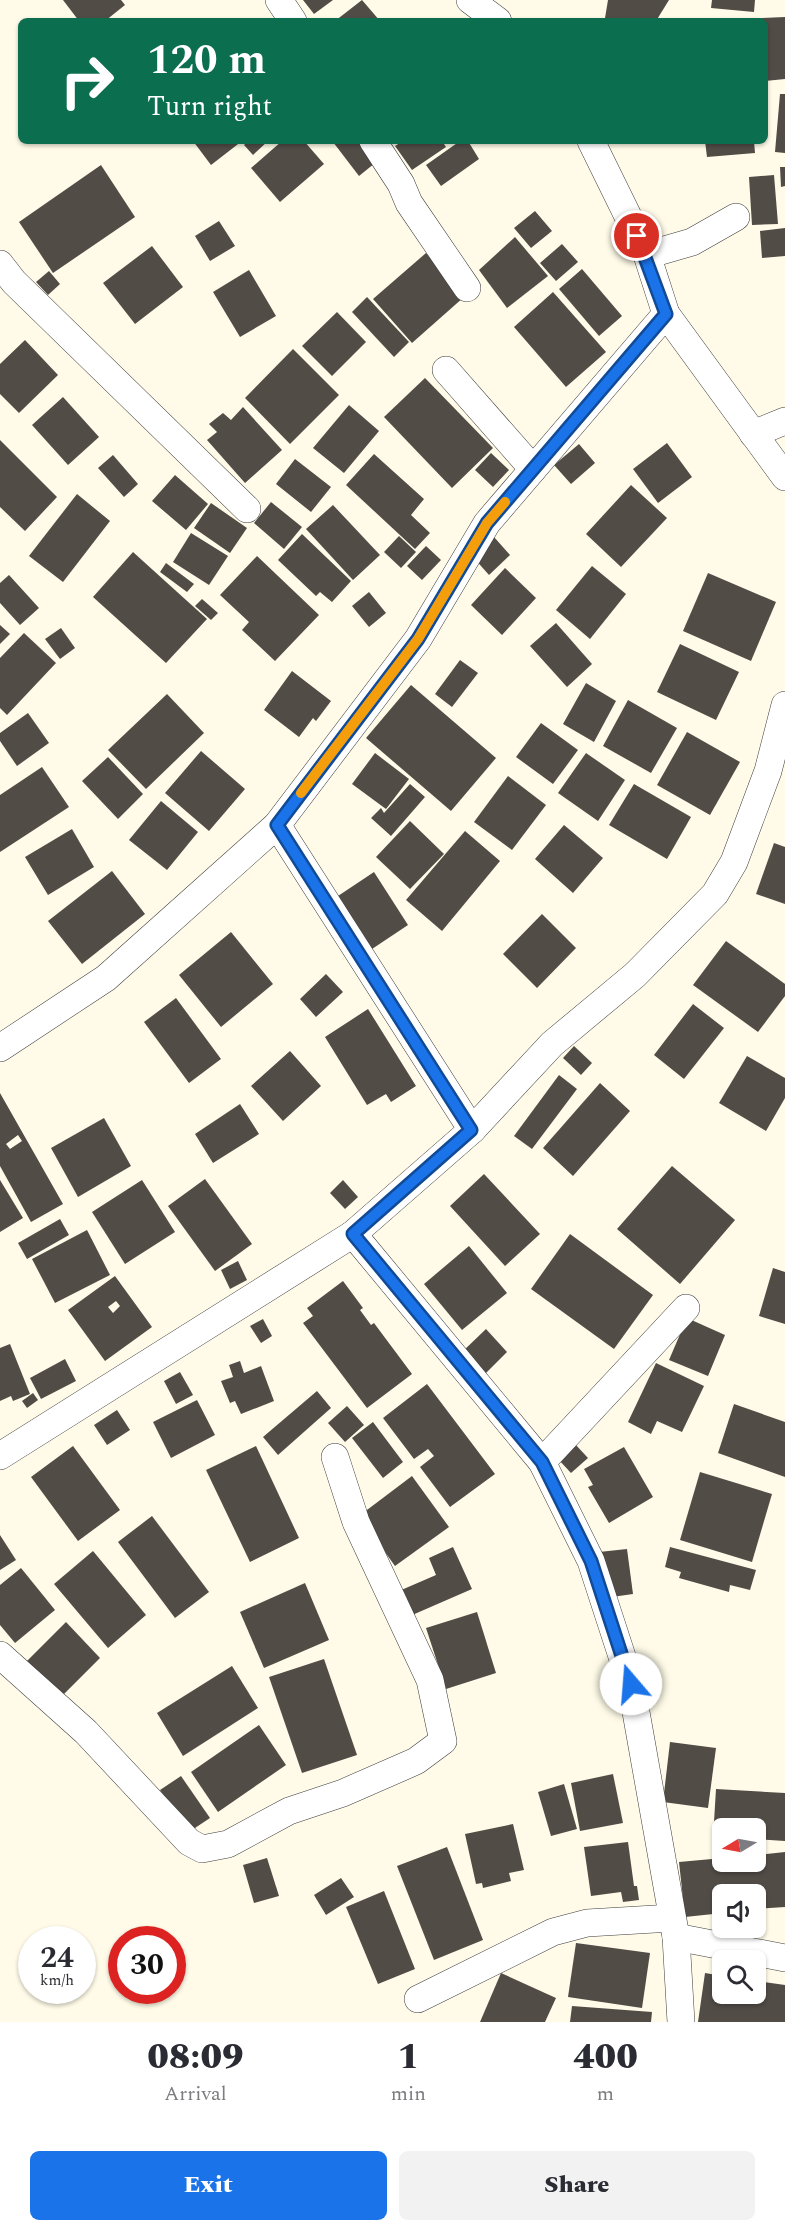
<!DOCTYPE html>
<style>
:root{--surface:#fff;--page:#f2f2f3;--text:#2b2b33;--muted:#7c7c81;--accent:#1a73e8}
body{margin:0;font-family:Spectral,serif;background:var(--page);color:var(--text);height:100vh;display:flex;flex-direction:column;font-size:22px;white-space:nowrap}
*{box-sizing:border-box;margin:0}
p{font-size:20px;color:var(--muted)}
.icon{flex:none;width:33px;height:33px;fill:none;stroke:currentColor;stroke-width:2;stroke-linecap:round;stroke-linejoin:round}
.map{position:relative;height:2022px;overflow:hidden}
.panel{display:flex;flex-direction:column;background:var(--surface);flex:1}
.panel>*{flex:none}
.banner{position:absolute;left:18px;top:18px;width:750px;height:126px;border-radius:9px;box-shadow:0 2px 4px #0004;background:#0b6e4f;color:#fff;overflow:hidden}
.needle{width:39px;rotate:260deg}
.buttons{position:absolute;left:712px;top:1818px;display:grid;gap:12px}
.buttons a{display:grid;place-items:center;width:54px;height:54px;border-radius:9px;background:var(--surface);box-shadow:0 2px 4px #0004;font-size:30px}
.speed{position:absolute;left:18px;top:1926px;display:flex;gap:12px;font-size:30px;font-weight:700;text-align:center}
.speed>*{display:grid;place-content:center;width:78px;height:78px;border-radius:50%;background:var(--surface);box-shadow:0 2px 4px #0004;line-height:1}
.speed small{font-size:15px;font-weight:400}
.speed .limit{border:9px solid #d22;background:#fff;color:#111}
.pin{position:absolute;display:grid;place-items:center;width:51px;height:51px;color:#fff;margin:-26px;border:3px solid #fff;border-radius:50%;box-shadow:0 2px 6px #0007}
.me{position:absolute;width:66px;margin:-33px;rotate:342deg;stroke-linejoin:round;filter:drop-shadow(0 0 4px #0008)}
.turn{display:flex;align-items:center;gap:21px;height:126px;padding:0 30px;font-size:27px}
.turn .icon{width:78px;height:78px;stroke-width:2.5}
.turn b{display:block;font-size:42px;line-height:51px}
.eta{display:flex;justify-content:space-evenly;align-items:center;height:102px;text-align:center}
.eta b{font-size:36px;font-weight:800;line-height:42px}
.action{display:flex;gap:12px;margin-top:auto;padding:12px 30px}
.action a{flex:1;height:69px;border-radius:9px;background:var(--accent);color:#fff;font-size:24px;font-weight:800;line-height:69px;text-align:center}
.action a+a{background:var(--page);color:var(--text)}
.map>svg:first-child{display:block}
.building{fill:#524c47;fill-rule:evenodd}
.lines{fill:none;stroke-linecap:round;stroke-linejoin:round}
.street-casing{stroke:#3d3d3d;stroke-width:28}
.street{stroke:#fff;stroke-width:27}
.route-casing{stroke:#114b97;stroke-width:15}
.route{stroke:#1a73e8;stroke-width:10}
.slow{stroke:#f59e0b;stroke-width:10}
</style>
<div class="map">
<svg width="785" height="2022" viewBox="0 0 785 2022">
<rect width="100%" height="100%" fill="#fffbe8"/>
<g class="building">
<path d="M 63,0 L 121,0 L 125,5 L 105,21 L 79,21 Z"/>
<path d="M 303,0 L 333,0 L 314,14 Z"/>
<path d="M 362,0 L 380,21 L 335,21 Z"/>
<path d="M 608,0 L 669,0 L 656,21 L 605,18 Z"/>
<path d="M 712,0 L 755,0 L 754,12 L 711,8 Z"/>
<path d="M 785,17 L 785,79 L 765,81 L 765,21 L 744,19 Z"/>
<path d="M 780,94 L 785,94 L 785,153 L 775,152 Z"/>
<path d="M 193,141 L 242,141 L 211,165 Z"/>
<path d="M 248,141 L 268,141 L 253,155 L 244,145 Z"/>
<path d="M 282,141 L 304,141 L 324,164 L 280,202 L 251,168 Z"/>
<path d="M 335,141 L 366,141 L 380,159 L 359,176 L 333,142 Z"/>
<path d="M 403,141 L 442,141 L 446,147 L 412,170 L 395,146 Z"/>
<path d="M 460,141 L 468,141 L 479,159 L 441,186 L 426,165 Z"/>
<path d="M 705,141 L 754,141 L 755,153 L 707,157 Z"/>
<path d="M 101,165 L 135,217 L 53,273 L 19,222 Z"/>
<path d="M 780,167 L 785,167 L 785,186 L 781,187 Z"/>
<path d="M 774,175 L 778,224 L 752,225 L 749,177 Z"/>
<path d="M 535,211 L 552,231 L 531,248 L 514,228 Z"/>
<path d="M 219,221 L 235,246 L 210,261 L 195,236 Z"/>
<path d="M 785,228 L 785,256 L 762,258 L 760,231 Z"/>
<path d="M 515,237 L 548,276 L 507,308 L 479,270 Z"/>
<path d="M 562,244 L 578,262 L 556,281 L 540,263 Z"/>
<path d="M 152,246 L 183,287 L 135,324 L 103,283 Z"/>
<path d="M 426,253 L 464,297 L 412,343 L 373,299 Z"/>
<path d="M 582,269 L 622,316 L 599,336 L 559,289 Z"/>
<path d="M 249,270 L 276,316 L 240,337 L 213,292 Z"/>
<path d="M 49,271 L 60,284 L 48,295 L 36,282 Z"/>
<path d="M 553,292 L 606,352 L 566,387 L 514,327 Z"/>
<path d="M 367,297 L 409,342 L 394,357 L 352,312 Z"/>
<path d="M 337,312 L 366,342 L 332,376 L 302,346 Z"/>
<path d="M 25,340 L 58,375 L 19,413 L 0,394 L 0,364 Z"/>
<path d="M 293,349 L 339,395 L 290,444 L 245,398 Z"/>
<path d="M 425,378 L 493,448 L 452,488 L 384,417 Z"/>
<path d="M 63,397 L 99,437 L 68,465 L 32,425 Z"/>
<path d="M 349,405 L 379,431 L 344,473 L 313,448 Z"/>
<path d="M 243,407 L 282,450 L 245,483 L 207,440 L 217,432 L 209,424 L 223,413 L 231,420 Z"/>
<path d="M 0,440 L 57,497 L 25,531 L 0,507 Z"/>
<path d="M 667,443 L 692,477 L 658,503 L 633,469 Z"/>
<path d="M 579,444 L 595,463 L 571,484 L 554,465 Z"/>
<path d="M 491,453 L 509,470 L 493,487 L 475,470 Z"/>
<path d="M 374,454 L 424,499 L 411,515 L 430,533 L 415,549 L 346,485 Z"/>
<path d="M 113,455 L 138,484 L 124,497 L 98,468 Z"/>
<path d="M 295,459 L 331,487 L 311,512 L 276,484 Z"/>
<path d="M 175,475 L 208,504 L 186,530 L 152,501 Z"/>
<path d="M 631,485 L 667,518 L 621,567 L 586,534 Z"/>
<path d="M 77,494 L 110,521 L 63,582 L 29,556 Z"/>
<path d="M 271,502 L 302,527 L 284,549 L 254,523 Z"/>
<path d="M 211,503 L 247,528 L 230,553 L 194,528 Z"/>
<path d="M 333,505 L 380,555 L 353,580 L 306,529 Z"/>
<path d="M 191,533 L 228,556 L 209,585 L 173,562 Z"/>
<path d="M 302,534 L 351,581 L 332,602 L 320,592 L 316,596 L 278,560 Z"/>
<path d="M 399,536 L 416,552 L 401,568 L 384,552 Z"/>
<path d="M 494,537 L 510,555 L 489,575 L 473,557 Z"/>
<path d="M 426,546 L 441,560 L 422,580 L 407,566 Z"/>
<path d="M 133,552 L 207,619 L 166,663 L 93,597 Z"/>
<path d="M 257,556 L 319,615 L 275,661 L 242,630 L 249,622 L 220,595 Z"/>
<path d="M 166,563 L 194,584 L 187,592 L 160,572 Z"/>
<path d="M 592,566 L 626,594 L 590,639 L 556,610 Z"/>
<path d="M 505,568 L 536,598 L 502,635 L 471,605 Z"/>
<path d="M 708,573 L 776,602 L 751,661 L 683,631 Z"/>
<path d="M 9,575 L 39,608 L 20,625 L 0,603 L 0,583 Z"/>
<path d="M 369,592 L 386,613 L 369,627 L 352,606 Z"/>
<path d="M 202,599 L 218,613 L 211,620 L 195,606 Z"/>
<path d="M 556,623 L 592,664 L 567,687 L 530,646 Z"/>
<path d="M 0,625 L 10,634 L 0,644 Z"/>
<path d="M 61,628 L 75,648 L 60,659 L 45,639 Z"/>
<path d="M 24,633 L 56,663 L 7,715 L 0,708 L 0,658 Z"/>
<path d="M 680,644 L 739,672 L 716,720 L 657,692 Z"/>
<path d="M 460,660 L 478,673 L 452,707 L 435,694 Z"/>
<path d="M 292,671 L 331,701 L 316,721 L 313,718 L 299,737 L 264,710 Z"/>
<path d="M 586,683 L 616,701 L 594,742 L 563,724 Z"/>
<path d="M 411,685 L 496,758 L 451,811 L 366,738 Z"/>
<path d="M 167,694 L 204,733 L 146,789 L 108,750 Z"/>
<path d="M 628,700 L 677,728 L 651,773 L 603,746 Z"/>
<path d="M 28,713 L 49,743 L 17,766 L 0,741 L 0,733 Z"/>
<path d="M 541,723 L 578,750 L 553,784 L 516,757 Z"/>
<path d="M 687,732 L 740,762 L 710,815 L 657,785 Z"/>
<path d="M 201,751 L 245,789 L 209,831 L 165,793 Z"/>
<path d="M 375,753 L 409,779 L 386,809 L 352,784 Z"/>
<path d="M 586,753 L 625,780 L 598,821 L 558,793 Z"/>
<path d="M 108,757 L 143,794 L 118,819 L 82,781 Z"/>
<path d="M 42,767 L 69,807 L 0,852 L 0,795 Z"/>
<path d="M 508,776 L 546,805 L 512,850 L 474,822 Z"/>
<path d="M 410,784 L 425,797 L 391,836 L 371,818 L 381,808 L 384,813 Z"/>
<path d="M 634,784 L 691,817 L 667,859 L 609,825 Z"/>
<path d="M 161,801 L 198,832 L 167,870 L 129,840 Z"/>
<path d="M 410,821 L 444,854 L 410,889 L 376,857 Z"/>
<path d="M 564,825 L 603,858 L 573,893 L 535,859 Z"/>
<path d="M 72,829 L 94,867 L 48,895 L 25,857 Z"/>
<path d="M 465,831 L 500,861 L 442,931 L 406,900 Z"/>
<path d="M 774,843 L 785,847 L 785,904 L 756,894 Z"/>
<path d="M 112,871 L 145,914 L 82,964 L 48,921 Z"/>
<path d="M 374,872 L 408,925 L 366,953 L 332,900 Z"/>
<path d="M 542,914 L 576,948 L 537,988 L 503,954 Z"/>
<path d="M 231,932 L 273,984 L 221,1027 L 179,975 Z"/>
<path d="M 726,941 L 785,984 L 785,996 L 758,1032 L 693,985 Z"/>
<path d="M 326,974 L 343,992 L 316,1017 L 300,999 Z"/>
<path d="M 176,998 L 221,1059 L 189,1083 L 144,1022 Z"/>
<path d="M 693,1004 L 724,1028 L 684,1079 L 654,1055 Z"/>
<path d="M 368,1009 L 416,1086 L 391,1102 L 386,1094 L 367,1105 L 325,1037 Z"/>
<path d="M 574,1046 L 592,1063 L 581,1075 L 563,1058 Z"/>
<path d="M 290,1051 L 321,1086 L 283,1121 L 251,1086 Z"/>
<path d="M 747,1056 L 785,1078 L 785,1098 L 766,1131 L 719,1103 Z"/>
<path d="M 559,1075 L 577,1089 L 532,1149 L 514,1136 Z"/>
<path d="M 600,1083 L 630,1111 L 573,1176 L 543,1148 Z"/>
<path d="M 0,1093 L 63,1204 L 31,1222 L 0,1166 ZM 18,1135 L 22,1141 L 10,1149 L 6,1144 Z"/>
<path d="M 240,1104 L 259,1134 L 213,1163 L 195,1134 Z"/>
<path d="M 104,1118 L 131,1166 L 78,1197 L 51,1148 Z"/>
<path d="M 672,1166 L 735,1220 L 680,1284 L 617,1229 Z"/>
<path d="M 484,1174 L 540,1234 L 505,1266 L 450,1206 Z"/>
<path d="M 205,1179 L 252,1244 L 215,1271 L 168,1206 Z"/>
<path d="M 0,1180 L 23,1218 L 0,1232 Z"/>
<path d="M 142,1180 L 175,1232 L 125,1264 L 92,1212 Z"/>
<path d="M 343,1180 L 358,1197 L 345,1209 L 330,1193 Z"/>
<path d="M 60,1219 L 69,1235 L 27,1259 L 18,1243 Z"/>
<path d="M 87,1230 L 110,1275 L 55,1303 L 32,1259 Z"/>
<path d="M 570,1234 L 653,1295 L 614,1349 L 531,1289 Z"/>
<path d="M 469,1246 L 507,1293 L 462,1330 L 424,1284 Z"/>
<path d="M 238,1261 L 247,1280 L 230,1289 L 221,1270 Z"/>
<path d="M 773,1268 L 785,1272 L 785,1324 L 759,1316 Z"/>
<path d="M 115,1276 L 152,1327 L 105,1361 L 68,1310 ZM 116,1301 L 120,1306 L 113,1313 L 108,1307 Z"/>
<path d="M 343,1281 L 363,1308 L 360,1310 L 371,1325 L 374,1323 L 412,1374 L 367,1408 L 303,1323 L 313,1316 L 307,1308 Z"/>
<path d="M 687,1318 L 725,1335 L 708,1376 L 669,1360 Z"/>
<path d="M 263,1319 L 272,1336 L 261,1343 L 250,1326 Z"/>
<path d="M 486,1329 L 507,1352 L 482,1377 L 460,1354 Z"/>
<path d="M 10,1344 L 30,1394 L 13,1401 L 11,1396 L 0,1401 L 0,1348 Z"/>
<path d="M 65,1359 L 76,1381 L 41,1399 L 30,1378 Z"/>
<path d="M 240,1361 L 244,1373 L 261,1366 L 274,1401 L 241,1414 L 235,1401 L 230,1403 L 221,1381 L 233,1377 L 229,1365 Z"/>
<path d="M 656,1363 L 704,1386 L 682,1432 L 657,1421 L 651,1434 L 628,1422 Z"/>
<path d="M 180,1372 L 193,1395 L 176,1404 L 164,1381 Z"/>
<path d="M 427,1384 L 495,1474 L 450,1507 L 420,1467 L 434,1456 L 428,1449 L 414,1459 L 383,1418 Z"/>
<path d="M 317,1391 L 331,1408 L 278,1455 L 263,1437 Z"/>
<path d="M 33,1393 L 38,1400 L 27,1408 L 22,1401 Z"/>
<path d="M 197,1400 L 215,1435 L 171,1458 L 153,1422 Z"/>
<path d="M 734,1404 L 785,1422 L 785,1477 L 718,1453 Z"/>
<path d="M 347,1406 L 364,1425 L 345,1442 L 328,1423 Z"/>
<path d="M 117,1410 L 130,1430 L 107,1445 L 94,1425 Z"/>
<path d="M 373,1422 L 403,1462 L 383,1478 L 352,1438 Z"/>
<path d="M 575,1444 L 588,1458 L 571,1473 L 558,1459 Z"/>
<path d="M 73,1446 L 120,1510 L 78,1541 L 31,1477 Z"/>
<path d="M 256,1446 L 299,1538 L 250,1562 L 206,1470 Z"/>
<path d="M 624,1447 L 653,1497 L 609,1523 L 588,1487 L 593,1485 L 584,1469 Z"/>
<path d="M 700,1472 L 772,1494 L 752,1562 L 680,1540 Z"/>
<path d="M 412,1476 L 449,1527 L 395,1566 L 359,1516 Z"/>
<path d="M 152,1516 L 209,1592 L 175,1618 L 118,1542 Z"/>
<path d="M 0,1535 L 16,1560 L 0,1570 Z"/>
<path d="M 453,1547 L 472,1589 L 410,1616 L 399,1591 L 436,1575 L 429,1558 Z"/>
<path d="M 670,1547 L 756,1570 L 750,1590 L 730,1585 L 729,1592 L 679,1578 L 681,1572 L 665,1567 Z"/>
<path d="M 627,1549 L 633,1594 L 605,1598 L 599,1552 Z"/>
<path d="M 93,1551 L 146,1615 L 108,1648 L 54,1584 Z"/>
<path d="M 21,1568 L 55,1610 L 15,1643 L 0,1625 L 0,1585 Z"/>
<path d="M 305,1583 L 329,1640 L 264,1668 L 240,1612 Z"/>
<path d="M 477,1612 L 496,1673 L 446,1689 L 426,1628 Z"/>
<path d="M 66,1622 L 100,1658 L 55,1703 L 20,1668 Z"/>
<path d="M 324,1659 L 357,1755 L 302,1773 L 269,1677 Z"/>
<path d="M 232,1666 L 258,1708 L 183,1756 L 157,1713 Z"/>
<path d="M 259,1725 L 286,1765 L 218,1812 L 191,1772 Z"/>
<path d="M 670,1742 L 716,1748 L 708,1808 L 663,1802 Z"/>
<path d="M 613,1774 L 623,1823 L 580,1831 L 571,1783 Z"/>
<path d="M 181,1776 L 210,1818 L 189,1832 L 160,1790 Z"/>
<path d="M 564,1784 L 577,1829 L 551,1836 L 538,1792 Z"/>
<path d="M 716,1789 L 785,1793 L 785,1841 L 756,1839 L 756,1828 L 723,1828 L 723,1838 L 713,1838 Z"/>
<path d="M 513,1824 L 524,1870 L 509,1873 L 511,1881 L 483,1888 L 482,1883 L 476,1884 L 465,1834 Z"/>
<path d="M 628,1842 L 634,1886 L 637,1886 L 639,1900 L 623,1902 L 621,1892 L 591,1896 L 584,1847 Z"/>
<path d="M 447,1847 L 483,1940 L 434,1960 L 397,1866 Z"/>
<path d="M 785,1852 L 785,1907 L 756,1909 L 756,1894 L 723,1894 L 723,1913 L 685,1917 L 679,1862 L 723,1858 L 723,1862 L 756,1862 L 756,1855 Z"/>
<path d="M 267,1858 L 279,1896 L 254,1903 L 243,1865 Z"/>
<path d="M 341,1878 L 354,1897 L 326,1915 L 314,1895 Z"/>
<path d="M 384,1891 L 415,1969 L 378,1984 L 346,1907 Z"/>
<path d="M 576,1943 L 650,1953 L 642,2008 L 568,1997 Z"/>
<path d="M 501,1973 L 556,1998 L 545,2022 L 480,2022 Z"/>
<path d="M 705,1973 L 723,1976 L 723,1994 L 756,1994 L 756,1981 L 785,1985 L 785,2022 L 698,2022 Z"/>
<path d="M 572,2006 L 652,2012 L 651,2022 L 570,2022 Z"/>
</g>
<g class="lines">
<g class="street-casing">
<g id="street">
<path d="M 279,0 L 293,21"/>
<path d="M 470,0 L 498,21"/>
<path d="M 373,141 L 401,184 L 409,203 L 467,288"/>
<path d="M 591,141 L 647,255 L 666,314 L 785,477"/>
<path d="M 647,255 L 692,242 L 736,217"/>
<path d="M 0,264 L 14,282 L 247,509"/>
<path d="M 446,370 L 533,469"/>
<path d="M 753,434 L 785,421"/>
<path d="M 277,825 L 472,1130"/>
<path d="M 0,1048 L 106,978 L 277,825 L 418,639 L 487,523 L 666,314"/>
<path d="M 353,1234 L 542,1462 L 591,1561 L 631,1684 L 676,1937 L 681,2022"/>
<path d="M 0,1456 L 353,1234 L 472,1130 L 552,1044 L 635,975 L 715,894 L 734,862 L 768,771 L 785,705"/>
<path d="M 542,1462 L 686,1308"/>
<path d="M 0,1655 L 86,1732 L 189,1842 L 202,1849 L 228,1844 L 289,1811 L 343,1793 L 416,1761 L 443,1741 L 430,1680 L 356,1522 L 335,1457"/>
<path d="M 676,1937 L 785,1958"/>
<path d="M 418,1999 L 553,1932 L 587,1923 L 672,1918"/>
</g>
</g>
<use href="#street" class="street"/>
</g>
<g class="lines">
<g class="route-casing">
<path id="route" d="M 631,1684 L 591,1561 L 542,1462 L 353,1234 L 471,1130 L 277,825 L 418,639 L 487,523 L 666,314 L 637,236"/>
</g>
<use href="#route" class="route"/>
<path class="slow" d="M 301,793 L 418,639 L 487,523 L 505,502"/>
</g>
</svg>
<div class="buttons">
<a><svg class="needle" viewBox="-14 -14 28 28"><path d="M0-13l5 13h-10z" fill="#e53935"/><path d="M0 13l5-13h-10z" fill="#7c7c81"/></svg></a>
<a><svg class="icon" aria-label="sound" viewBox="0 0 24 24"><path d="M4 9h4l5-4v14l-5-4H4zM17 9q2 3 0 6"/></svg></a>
<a><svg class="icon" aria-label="search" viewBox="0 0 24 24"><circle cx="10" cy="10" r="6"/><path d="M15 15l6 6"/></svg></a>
</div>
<div class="speed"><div>24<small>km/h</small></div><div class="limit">30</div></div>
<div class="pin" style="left:637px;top:236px;background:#d93025"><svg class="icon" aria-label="arrive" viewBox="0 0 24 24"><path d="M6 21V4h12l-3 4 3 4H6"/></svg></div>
<svg class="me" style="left:631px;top:1684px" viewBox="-20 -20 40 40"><circle r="19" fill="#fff"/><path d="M0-13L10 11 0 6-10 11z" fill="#1a73e8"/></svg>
<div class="banner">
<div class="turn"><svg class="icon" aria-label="right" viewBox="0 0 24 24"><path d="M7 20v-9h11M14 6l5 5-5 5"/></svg><div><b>120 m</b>Turn right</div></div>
</div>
</div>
<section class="panel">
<div class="eta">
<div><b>08:09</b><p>Arrival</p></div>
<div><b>1</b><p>min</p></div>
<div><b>400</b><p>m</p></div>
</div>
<div class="action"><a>Exit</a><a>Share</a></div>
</section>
